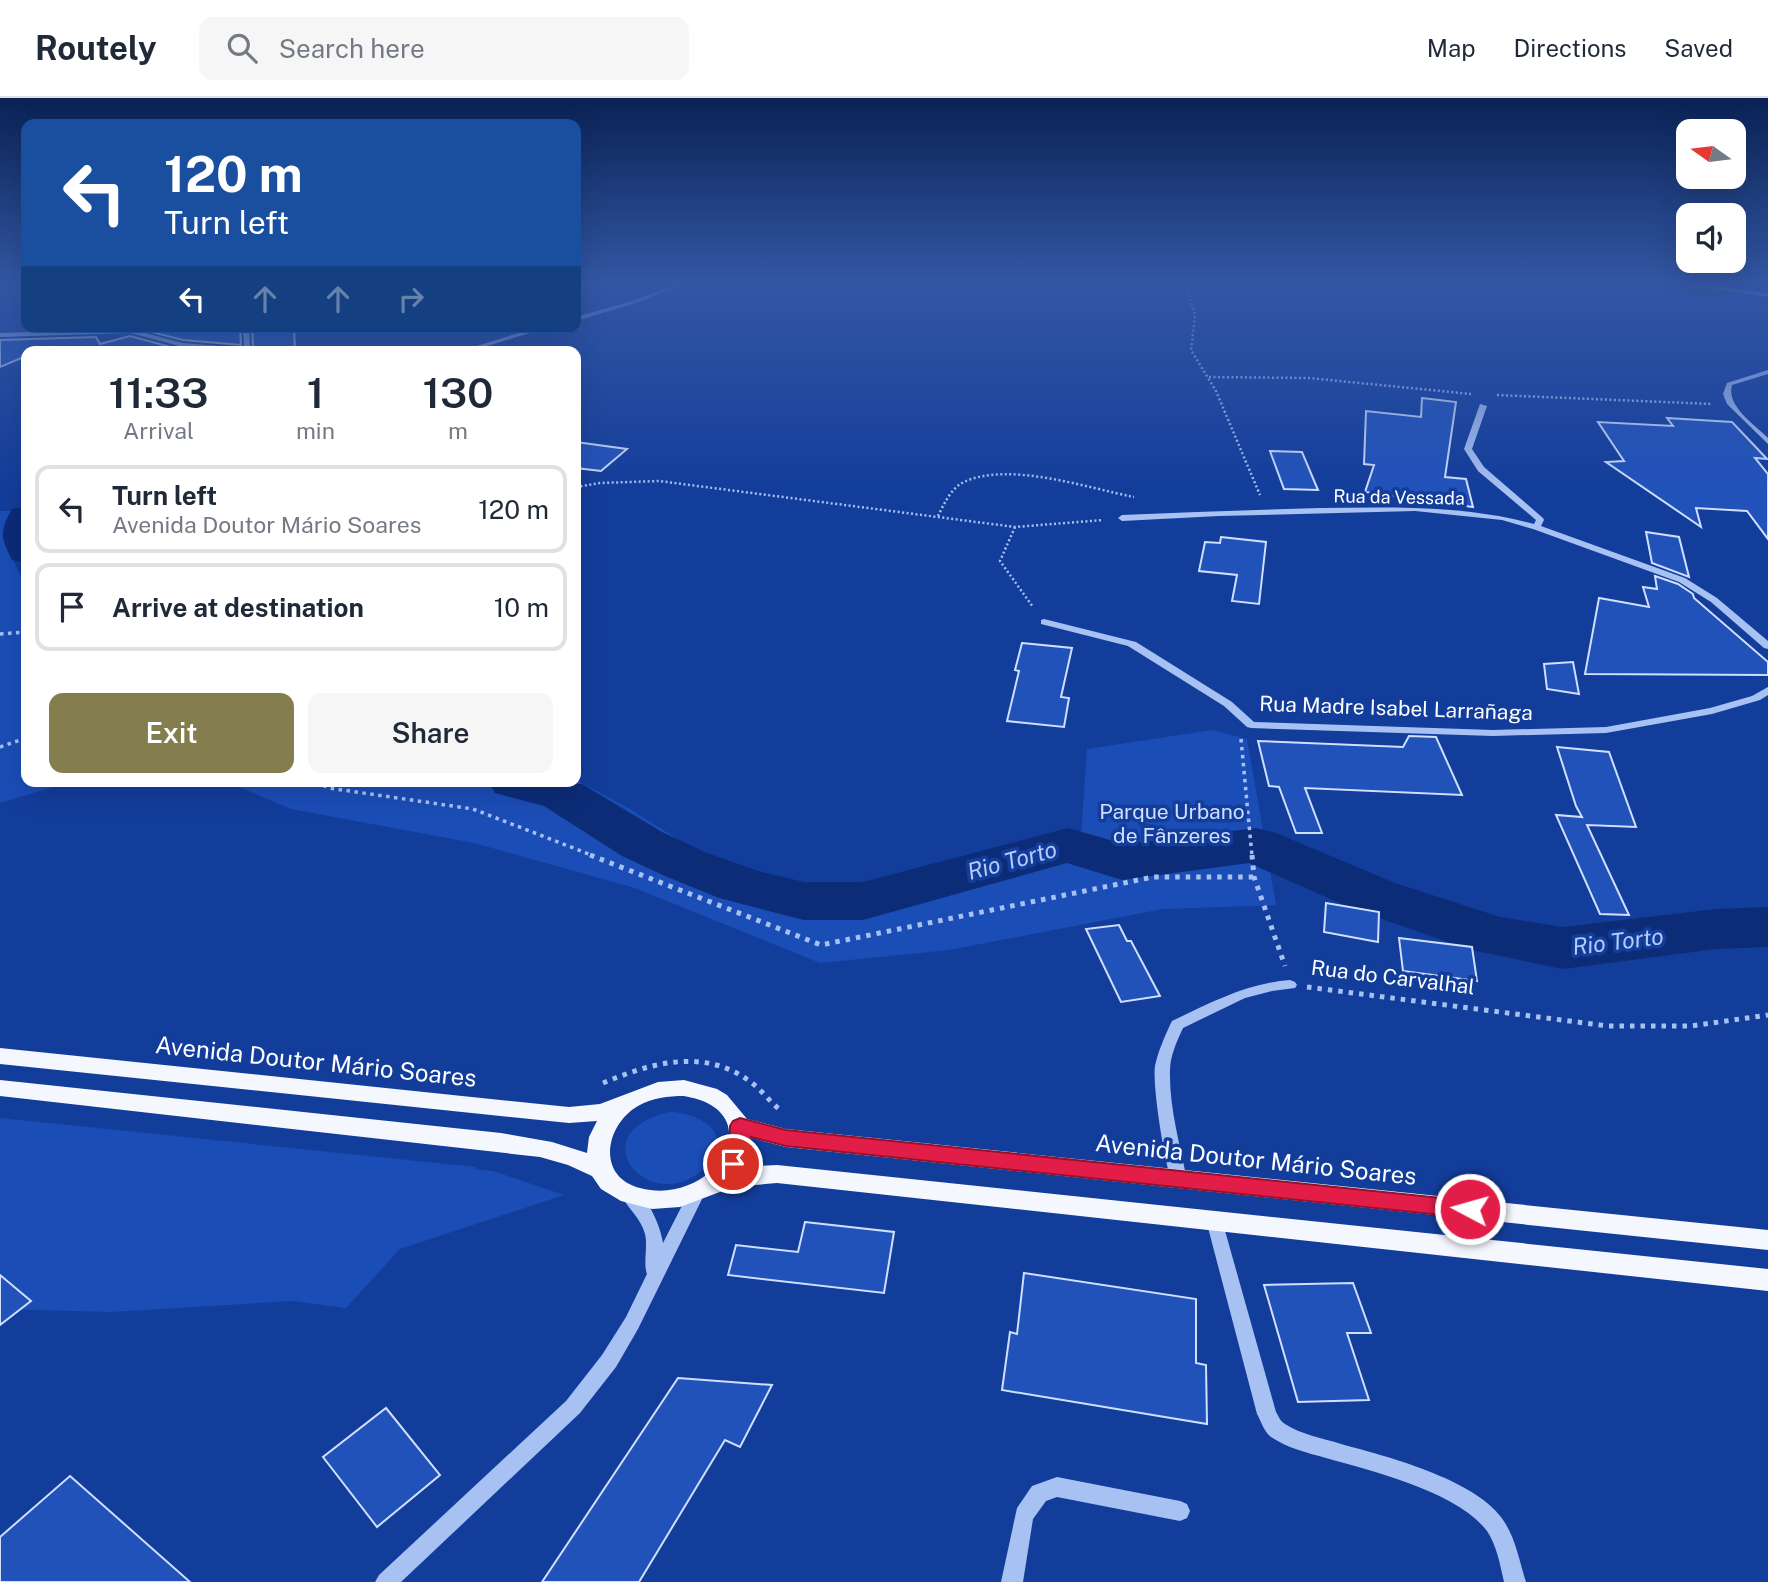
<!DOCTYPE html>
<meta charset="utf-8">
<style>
:root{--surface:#fff;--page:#f6f6f7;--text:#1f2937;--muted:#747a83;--line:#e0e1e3;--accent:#847e4e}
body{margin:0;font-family:"Public Sans",sans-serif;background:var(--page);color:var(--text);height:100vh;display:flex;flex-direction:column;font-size:26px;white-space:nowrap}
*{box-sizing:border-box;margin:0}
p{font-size:23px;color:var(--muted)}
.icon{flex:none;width:38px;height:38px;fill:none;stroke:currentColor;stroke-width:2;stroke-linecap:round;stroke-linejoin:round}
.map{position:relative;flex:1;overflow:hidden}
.drawer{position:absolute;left:21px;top:248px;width:560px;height:441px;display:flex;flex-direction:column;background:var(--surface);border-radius:14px;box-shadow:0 7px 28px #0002}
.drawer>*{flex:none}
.top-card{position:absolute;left:21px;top:21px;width:560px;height:214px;border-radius:14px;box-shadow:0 7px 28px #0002;background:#1a4fa0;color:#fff;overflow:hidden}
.needle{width:46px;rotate:284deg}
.fabs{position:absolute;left:1676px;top:21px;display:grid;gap:14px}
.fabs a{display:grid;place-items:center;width:70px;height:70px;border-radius:14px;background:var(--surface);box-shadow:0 7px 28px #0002;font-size:35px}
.pin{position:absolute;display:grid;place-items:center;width:60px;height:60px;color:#fff;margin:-30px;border:4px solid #fff;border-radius:50%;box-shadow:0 2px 7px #0007}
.me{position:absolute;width:77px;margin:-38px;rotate:276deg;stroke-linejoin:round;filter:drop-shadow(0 0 5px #0008)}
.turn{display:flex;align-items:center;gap:24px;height:147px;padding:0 28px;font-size:32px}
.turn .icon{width:91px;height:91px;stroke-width:2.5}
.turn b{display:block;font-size:49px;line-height:60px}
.lanes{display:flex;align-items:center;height:66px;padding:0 28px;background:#0003;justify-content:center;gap:35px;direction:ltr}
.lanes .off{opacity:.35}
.eta{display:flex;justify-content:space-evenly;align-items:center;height:119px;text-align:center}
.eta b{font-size:42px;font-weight:600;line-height:49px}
.button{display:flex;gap:14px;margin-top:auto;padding:14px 28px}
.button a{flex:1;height:80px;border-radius:14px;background:var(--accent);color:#fff;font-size:28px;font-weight:600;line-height:80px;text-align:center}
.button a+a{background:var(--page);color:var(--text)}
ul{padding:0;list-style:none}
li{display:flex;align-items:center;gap:21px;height:88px;margin:0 14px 10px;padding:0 14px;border:4px solid var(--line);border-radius:14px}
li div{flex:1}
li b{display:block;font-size:26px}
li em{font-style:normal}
header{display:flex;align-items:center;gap:42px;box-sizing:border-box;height:98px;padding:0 35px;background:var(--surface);border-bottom:2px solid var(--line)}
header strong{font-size:33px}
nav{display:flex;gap:38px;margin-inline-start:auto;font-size:24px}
.search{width:490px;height:63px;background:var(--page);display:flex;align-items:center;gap:18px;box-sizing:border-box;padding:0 24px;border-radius:14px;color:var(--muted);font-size:26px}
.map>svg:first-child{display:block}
.green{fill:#1b4db6}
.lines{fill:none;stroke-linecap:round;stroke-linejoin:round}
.river{fill:#0c2c78;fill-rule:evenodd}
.building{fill:#2152ba;stroke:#d0dffd;stroke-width:2}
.path-far2{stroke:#a8c1f3;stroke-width:2.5;stroke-dasharray:2 2.5;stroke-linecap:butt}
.path-far1{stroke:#a8c1f3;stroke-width:3.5;stroke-dasharray:3.5 4.5;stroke-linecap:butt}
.path{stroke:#a8c1f3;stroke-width:5;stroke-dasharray:4.5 6;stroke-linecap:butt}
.minor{fill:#a8c1f3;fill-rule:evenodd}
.major{fill:#f5f7ff;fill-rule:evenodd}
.route{fill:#e11d48;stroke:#92132f;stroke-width:2}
.labels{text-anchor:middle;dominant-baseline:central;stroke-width:7;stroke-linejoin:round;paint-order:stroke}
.far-street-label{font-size:18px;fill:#fff;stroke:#133d9b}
.street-label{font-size:21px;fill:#fff;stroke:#133d9b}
.park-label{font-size:21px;fill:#d0dffd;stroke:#133d9b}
.water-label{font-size:23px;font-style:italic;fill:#b5cbfa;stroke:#133d9b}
.near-street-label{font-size:24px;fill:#fff;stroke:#133d9b}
</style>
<header>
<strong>Routely</strong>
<div class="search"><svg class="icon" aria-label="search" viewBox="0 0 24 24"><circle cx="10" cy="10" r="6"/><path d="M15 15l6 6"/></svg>Search here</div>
<nav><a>Map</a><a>Directions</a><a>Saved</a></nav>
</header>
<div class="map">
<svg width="1768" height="1484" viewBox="0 0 1768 1484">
<rect width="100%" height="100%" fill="#133d9b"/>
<g class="green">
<path d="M 0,413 L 19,413 L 2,438 L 24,485 L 26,504 L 26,684 L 70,684 L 0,705 Z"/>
<path d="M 1212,632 L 1247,641 L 1276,807 L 1163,811 L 949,852 L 820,865 L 635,790 L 474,745 L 291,711 L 228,684 L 576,682 L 630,711 L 687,747 L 802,790 L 879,785 L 1081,740 L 1087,651 Z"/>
<path d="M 669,1014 C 698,1014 736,1035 708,1066 C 656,1125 574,1037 669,1014 Z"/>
<path d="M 0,1020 L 476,1069 L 474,1071 L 493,1073 L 564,1097 L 400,1151 L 346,1210 L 293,1203 L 111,1214 L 0,1211 Z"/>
</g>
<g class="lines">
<g class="river">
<path d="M 26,408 L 26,465 L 12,462 C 0,439 0,432 12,411 Z"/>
<path d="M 488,684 L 582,686 L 662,734 L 705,754 L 758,773 L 804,784 L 863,784 L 1068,730 L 1124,746 L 1256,730 L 1276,735 L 1395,785 L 1500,819 L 1563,829 L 1716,811 L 1768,809 L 1768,849 L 1716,851 L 1563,871 L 1471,852 L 1353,811 L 1249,765 L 1122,782 L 1067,765 L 863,822 L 804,822 L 719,800 L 665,778 L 622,758 L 544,708 L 495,695 Z"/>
</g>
</g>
<g class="building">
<path d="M 160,229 L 240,229 L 241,247 L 183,242 L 147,233 Z"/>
<path d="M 252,229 L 294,229 L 295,254 L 274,254 L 253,249 Z"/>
<path d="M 130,238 L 182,252 L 208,254 L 26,254 L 26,258 L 0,269 L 0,242 L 96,239 L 100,246 Z"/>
<path d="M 1422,300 L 1456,304 L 1445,379 L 1466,381 L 1473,409 L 1365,394 L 1374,367 L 1364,366 L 1366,313 L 1421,319 Z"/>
<path d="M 1667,320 L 1732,324 L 1767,361 L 1755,360 L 1768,376 L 1768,441 L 1747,413 L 1696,410 L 1701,429 L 1606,364 L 1624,363 L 1598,324 L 1673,328 Z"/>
<path d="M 576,344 L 627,351 L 601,373 L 576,370 Z"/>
<path d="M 1270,353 L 1302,354 L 1318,392 L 1284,391 Z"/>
<path d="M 1646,434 L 1679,439 L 1689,479 L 1652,465 Z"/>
<path d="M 1221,439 L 1266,444 L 1259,506 L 1232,503 L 1237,477 L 1199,473 L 1205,444 L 1220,445 Z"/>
<path d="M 1655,478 L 1678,486 L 1693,496 L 1694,500 L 1768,564 L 1768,577 L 1585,576 L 1599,500 L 1649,509 L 1643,489 L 1657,491 Z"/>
<path d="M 1022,545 L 1072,550 L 1061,599 L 1069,600 L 1064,629 L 1007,623 L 1019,573 L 1015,572 Z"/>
<path d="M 1573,564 L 1579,596 L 1547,591 L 1544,566 Z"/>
<path d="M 1409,638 L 1436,639 L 1462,697 L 1305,690 L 1322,735 L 1296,735 L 1279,689 L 1269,688 L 1258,643 L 1403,649 Z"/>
<path d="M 1557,649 L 1609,654 L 1636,729 L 1587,727 L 1629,817 L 1600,816 L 1556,717 L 1582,719 L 1576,708 Z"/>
<path d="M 1326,805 L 1379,814 L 1378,844 L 1324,834 Z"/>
<path d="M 1119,827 L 1127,843 L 1131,843 L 1160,898 L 1121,904 L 1086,831 Z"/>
<path d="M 1399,840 L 1472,849 L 1477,883 L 1403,873 Z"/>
<path d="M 805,1124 L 894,1134 L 884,1195 L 728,1177 L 736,1147 L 798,1154 Z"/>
<path d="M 1024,1175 L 1196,1201 L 1196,1265 L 1206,1267 L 1207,1326 L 1002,1292 L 1010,1234 L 1017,1236 Z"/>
<path d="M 0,1177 L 31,1203 L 0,1227 Z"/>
<path d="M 1353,1185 L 1371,1235 L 1347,1235 L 1369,1302 L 1298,1304 L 1264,1187 Z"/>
<path d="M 678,1280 L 772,1287 L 740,1349 L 725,1342 L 639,1484 L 542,1484 Z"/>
<path d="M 386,1310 L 440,1377 L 377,1429 L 323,1359 Z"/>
<path d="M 70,1378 L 190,1484 L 0,1484 L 0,1439 Z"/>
</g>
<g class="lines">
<g class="path-far2">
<path d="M 1193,186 L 1187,192 L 1195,217 L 1191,252 L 1216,293 L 1260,397"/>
<path d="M 1209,279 L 1309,280 L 1471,296"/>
<path d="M 1497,297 L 1712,306"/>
<path d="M 576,389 L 600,385 L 659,383 L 1015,429 L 1103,422"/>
<path d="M 938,418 C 944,406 951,390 964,384 C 1008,363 1088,390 1134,399"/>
<path d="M 1015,429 L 1000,463 L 1033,509"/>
</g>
<g class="path-far1">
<path d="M 0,536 L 26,534"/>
<path d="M 1241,641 L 1252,758"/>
<path d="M 0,649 L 26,640"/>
<path d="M 316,684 L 329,690 L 473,711 L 594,758"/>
</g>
<g class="path">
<path d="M 590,757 L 821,847 L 1153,779 L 1254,779"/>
<path d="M 1252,757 L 1254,779 L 1285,868"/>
<path d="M 1307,889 L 1608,928 L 1691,928 L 1768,917"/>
<path d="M 603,985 C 651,965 702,950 748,982 C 760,990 769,1003 780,1012"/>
</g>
<g class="minor">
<path d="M 677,186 L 684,186 L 636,205 L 576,223 L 576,219 L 632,203 Z"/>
<path d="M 1691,186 L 1768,195 L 1768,199 L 1693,188 Z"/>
<path d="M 243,229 L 249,229 L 250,251 L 272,254 L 242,254 L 183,249 L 130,235 L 0,239 L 0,235 L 130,231 L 183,245 L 244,250 Z"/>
<path d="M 538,229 L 549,229 L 468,254 L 457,254 Z"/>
<path d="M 1768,272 L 1768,276 L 1732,287 C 1726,308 1754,326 1768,340 L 1768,346 L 1727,306 L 1723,296 L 1727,285 Z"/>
<path d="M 1480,306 L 1487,308 L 1472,351 L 1484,369 L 1543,420 L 1544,422 L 1541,428 L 1685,480 L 1717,500 L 1768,543 L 1768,551 L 1764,550 L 1711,504 L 1679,484 L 1533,431 L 1502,422 L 1415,413 L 1219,418 L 1122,423 L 1118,420 L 1122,417 C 1188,414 1254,412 1320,410 C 1392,409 1464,407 1534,426 L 1536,422 L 1478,373 L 1464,351 Z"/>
<path d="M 1044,521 L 1136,544 L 1232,604 L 1254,624 L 1493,632 L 1606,629 L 1710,610 L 1752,598 L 1768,589 L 1768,597 L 1760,602 L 1712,616 L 1606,635 L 1493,638 L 1251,630 L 1247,629 L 1224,608 L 1128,548 L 1041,526 L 1041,522 Z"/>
<path d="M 1290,882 L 1295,884 L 1297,887 L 1295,890 L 1272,893 L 1245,900 L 1183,930 C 1177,943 1170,958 1170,972 C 1169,1009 1180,1047 1187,1082 L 1185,1087 L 1179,1089 L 1173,1087 C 1165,1070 1152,987 1155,968 C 1158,954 1164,940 1170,927 L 1172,923 C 1210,905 1247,885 1290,882 Z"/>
<path d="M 697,1088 L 703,1090 L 705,1095 L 638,1231 L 616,1269 L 580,1315 L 401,1484 L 375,1484 L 379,1477 L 566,1303 L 602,1257 L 626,1219 L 647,1176 C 643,1165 648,1149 645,1136 C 641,1120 628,1111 621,1097 L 623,1092 C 644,1085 661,1129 663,1145 L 691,1090 Z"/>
<path d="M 1214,1115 L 1220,1117 L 1222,1122 L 1276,1314 C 1279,1319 1280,1323 1285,1326 C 1302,1337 1323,1340 1341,1346 C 1386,1358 1473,1381 1501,1419 C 1515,1437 1519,1462 1526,1484 L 1504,1484 C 1500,1467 1497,1448 1487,1433 C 1458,1394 1372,1373 1326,1360 C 1308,1355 1287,1350 1271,1339 C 1264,1334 1261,1323 1257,1316 L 1206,1122 L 1208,1117 Z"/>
<path d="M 1057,1379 L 1180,1403 L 1187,1406 L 1190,1413 L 1187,1420 L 1180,1423 L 1057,1399 L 1046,1403 L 1033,1421 L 1023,1484 L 1001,1484 L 1017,1410 L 1032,1388 Z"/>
</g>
<path class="major" d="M 0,950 L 569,1009 L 600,1006 L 658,984 L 684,982 L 717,991 L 727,997 L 747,1021 L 786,1031 L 1768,1132 L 1768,1152 L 786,1049 L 752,1040 L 742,1069 L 777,1067 L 1768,1171 L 1768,1193 L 777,1085 L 733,1089 L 680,1109 L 652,1111 L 621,1103 L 601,1091 L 592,1078 L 568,1067 L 540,1059 L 0,998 L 0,982 L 501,1035 L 552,1044 L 587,1055 L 589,1039 L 597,1023 L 569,1025 L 0,966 ZM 684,998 C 774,1013 714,1110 640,1090 C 596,1079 605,1027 638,1008 C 652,1000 668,998 684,998 Z"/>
</g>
<linearGradient id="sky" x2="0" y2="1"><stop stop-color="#0a2255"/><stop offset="0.47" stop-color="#3357a4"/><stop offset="1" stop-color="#3357a4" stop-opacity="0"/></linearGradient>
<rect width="1768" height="393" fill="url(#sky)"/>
<path class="route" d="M 740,1020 L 786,1032 L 1470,1103 L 1478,1105 L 1481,1111 L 1478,1118 L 1470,1120 L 786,1048 L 751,1039 C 751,1051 746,1062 740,1072 L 733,1075 L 725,1072 L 722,1066 L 730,1047 L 730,1028 L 733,1023 Z"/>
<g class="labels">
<g class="far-street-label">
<text transform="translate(1399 399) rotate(1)">Rua da Vessada</text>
</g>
<g class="street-label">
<text transform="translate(1396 610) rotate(2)">Rua Madre Isabel Larrañaga</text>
<text transform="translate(1393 879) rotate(7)">Rua do Carvalhal</text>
</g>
<g class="park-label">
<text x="1172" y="713">Parque Urbano<tspan x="1172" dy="24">de Fânzeres</tspan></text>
</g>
<g class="water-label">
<text transform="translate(1012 762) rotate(-15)">Rio Torto</text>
<text transform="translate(1618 843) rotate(-7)">Rio Torto</text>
</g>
<g class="near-street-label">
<text transform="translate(316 963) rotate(6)">Avenida Doutor Mário Soares</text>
<text transform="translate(1256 1061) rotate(6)">Avenida Doutor Mário Soares</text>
</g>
</g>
</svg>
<div class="fabs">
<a><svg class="needle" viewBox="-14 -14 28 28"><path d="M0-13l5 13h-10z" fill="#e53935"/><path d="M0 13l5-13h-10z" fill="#747a83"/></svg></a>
<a><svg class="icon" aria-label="sound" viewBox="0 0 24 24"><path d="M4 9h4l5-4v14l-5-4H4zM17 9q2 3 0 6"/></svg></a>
</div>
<div class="pin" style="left:733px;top:1066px;background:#d93025"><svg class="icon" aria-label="arrive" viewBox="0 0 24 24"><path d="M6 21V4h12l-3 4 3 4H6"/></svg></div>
<svg class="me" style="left:1470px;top:1111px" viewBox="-20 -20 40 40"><circle r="17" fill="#e11d48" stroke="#fff" stroke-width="3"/><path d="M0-11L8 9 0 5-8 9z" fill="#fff"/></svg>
<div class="top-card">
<div class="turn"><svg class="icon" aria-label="left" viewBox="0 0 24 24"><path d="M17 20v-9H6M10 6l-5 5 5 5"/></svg><div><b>120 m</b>Turn left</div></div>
<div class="lanes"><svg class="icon" aria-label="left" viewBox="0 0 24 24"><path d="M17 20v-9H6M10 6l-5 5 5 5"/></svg><svg class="icon off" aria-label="ahead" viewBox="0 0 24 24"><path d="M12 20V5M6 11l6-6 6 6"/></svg><svg class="icon off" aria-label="ahead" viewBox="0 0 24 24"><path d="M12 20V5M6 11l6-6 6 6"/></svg><svg class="icon off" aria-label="right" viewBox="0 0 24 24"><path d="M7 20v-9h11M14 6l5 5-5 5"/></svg></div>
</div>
<section class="drawer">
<div class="eta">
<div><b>11:33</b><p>Arrival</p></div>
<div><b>1</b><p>min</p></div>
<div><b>130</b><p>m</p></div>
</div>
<ul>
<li><svg class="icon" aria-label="left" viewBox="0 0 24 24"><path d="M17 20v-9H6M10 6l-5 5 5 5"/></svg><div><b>Turn left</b><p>Avenida Doutor Mário Soares</p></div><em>120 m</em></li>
<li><svg class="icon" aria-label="arrive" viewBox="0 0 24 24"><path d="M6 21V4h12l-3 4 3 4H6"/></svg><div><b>Arrive at destination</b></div><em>10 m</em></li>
</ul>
<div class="button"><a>Exit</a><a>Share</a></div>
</section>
</div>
